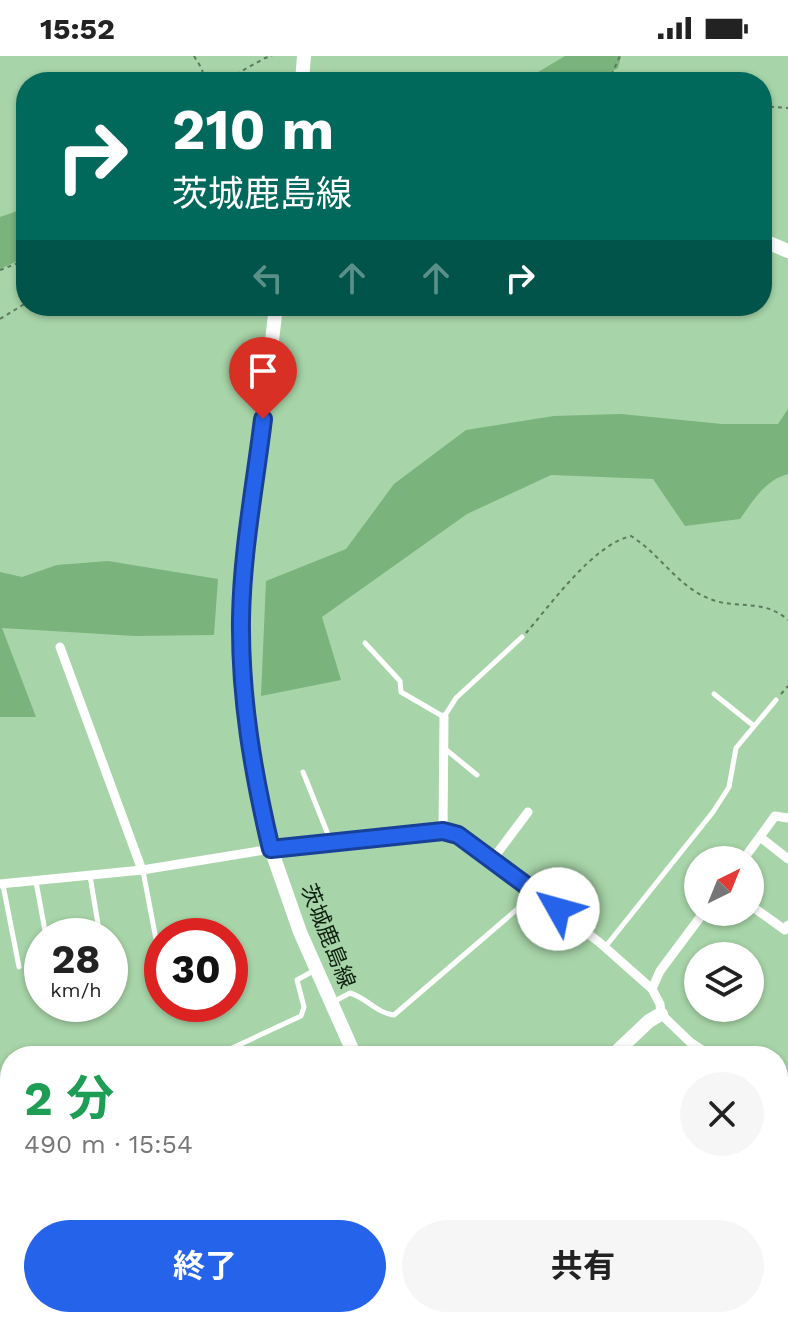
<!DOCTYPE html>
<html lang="ja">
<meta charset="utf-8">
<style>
:root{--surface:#fff;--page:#f6f6f6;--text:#222;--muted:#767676;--accent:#2563eb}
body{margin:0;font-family:"Work Sans","Noto Sans JP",sans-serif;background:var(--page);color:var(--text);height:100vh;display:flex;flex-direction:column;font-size:30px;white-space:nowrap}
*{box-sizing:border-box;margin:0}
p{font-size:26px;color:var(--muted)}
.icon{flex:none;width:44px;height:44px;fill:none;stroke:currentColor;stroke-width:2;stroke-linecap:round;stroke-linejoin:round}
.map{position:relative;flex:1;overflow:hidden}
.drawer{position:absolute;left:0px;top:990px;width:788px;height:282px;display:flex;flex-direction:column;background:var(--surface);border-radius:32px 32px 0 0;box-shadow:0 2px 6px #0004}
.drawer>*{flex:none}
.top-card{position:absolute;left:16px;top:16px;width:756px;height:244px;border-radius:32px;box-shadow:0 2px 6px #0004;background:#00695c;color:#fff;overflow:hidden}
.needle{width:52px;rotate:43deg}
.buttons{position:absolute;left:684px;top:790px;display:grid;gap:16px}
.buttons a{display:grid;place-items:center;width:80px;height:80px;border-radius:50%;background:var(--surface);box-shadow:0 2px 6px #0004;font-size:40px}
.speed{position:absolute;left:24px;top:862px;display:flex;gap:16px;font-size:40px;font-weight:700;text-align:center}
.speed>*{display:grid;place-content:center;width:104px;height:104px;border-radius:50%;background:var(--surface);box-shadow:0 2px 6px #0004;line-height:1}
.speed small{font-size:20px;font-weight:400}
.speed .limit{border:12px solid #d22;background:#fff;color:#111}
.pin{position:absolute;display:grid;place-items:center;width:68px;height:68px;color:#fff;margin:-82px -34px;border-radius:50% 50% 50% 0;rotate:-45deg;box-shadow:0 0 8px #0007}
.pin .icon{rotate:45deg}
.me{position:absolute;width:88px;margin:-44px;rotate:308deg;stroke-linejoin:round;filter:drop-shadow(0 0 6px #0008)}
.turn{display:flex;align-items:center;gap:28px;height:168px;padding:0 24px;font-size:36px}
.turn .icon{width:104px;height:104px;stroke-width:2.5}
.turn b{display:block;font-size:56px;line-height:68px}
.lanes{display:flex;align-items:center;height:76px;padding:0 24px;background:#0003;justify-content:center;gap:40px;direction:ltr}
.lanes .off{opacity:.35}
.round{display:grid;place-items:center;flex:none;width:84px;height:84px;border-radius:42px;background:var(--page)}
.overview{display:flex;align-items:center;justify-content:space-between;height:136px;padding:0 24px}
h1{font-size:48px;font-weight:700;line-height:60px;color:#1e9e55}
.action{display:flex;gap:16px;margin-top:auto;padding:16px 24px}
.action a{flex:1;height:92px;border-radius:48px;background:var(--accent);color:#fff;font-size:32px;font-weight:700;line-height:92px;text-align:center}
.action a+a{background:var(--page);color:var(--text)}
.status{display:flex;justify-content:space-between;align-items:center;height:56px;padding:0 40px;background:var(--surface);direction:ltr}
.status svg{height:22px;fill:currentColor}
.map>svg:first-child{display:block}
.green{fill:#7ab37c}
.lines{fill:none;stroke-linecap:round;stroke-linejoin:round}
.path{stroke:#5c7b5d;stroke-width:2;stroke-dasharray:4 4;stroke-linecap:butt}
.lane{stroke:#fff;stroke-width:5}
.street{stroke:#fff;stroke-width:9}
.secondary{stroke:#fff;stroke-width:14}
.primary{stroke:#fff;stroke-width:14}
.route-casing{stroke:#184099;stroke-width:20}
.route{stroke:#2563eb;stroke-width:14}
.labels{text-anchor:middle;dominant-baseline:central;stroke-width:6;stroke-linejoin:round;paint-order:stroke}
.street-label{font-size:22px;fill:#0e1e0f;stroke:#a7d4a8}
</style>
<div class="status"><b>15:52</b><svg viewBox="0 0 49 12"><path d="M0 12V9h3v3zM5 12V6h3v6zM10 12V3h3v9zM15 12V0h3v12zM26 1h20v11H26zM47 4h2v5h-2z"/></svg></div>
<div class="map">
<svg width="788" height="1271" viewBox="0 0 788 1271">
<rect width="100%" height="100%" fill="#a7d4a8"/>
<g class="green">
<path d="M 565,0 L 621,0 L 618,12 L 592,26 L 513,26 L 533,19 Z"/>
<path d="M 26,152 L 26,201 L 0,213 L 0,161 Z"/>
<path d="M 788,353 L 788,418 C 765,424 753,445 740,463 L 685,470 L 653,423 L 551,419 L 467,458 L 322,561 L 341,624 L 261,640 L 266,525 L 346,493 L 394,428 L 466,374 L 554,360 L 621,358 L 722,368 L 778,368 Z"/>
<path d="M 108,505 L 218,523 L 214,579 L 135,580 L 2,572 L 36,661 L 0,661 L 0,516 L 22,521 L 57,509 Z"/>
<path d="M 191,1262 C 222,1262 251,1267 283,1268 L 288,1262 L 317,1262 L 312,1271 L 193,1271 Z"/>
</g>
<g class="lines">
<g class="path">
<path d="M 194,0 L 202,13 L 204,26"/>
<path d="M 222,26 L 265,2 L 272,0"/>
<path d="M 608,26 L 620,0"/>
<path d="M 762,50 L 788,52"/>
<path d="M 0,214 L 26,204"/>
<path d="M 0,263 L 26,247"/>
<path d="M 526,577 C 552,547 593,489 631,480 C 660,498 678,531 710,543 C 738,554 763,542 788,564"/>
<path d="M 781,638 L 788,630"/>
</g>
<g class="lane">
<path d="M 365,587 L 400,625 L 401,636 L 444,661 L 456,642 L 522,581"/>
<path d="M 714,638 L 754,670"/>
<path d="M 444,692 L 477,719"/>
<path d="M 303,716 L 331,786"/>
<path d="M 143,815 L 159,899"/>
<path d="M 90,820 L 100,880"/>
<path d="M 36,826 L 46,880"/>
<path d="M 3,829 L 19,911"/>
<path d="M 606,890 L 713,756 L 729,731 L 736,692 L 776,644"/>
<path d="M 333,946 L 350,937 C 367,942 376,957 394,959 L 536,837"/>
<path d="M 215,1000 L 301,960 L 304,951 L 297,924 L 315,914"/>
<path d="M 0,1104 L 10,1099"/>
<path d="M 451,1262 L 454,1271"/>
</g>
<g class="street">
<path d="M 60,591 L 142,814"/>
<path d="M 443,775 L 444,661"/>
<path d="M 760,781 L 788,803"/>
<path d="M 492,804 L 528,756"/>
<path d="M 743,804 L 775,760 L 788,762"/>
<path d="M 0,828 L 142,814 L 271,793 L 443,775 L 458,779 L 599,886 L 652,933 L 660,948 L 661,958 L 690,986 L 711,1000"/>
<path d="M 750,849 L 785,874 L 788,869"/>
<path d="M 652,933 L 660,915 L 704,856"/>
<path d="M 778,1044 L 788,1050"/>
<path d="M 0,1259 L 10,1254"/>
<path d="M 112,1262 L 116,1271"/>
<path d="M 537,1271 L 554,1262"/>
</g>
<g class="secondary">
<path d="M 762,184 L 788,195"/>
<path d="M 612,1000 L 649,965 L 661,958"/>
<path d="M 778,1127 L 788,1114"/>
<path d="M 671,1271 L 677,1262"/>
</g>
<g class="primary">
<path d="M 302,26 L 304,0"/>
<path d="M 276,250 L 242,545 L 245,647 L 255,724 L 271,793 L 300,876 L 355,1000"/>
<path d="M 477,1262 L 481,1271"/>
</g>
</g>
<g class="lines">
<g class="route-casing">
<path id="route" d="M 263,363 C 255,429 242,496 241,563 C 240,641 253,717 271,793 L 443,775 L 458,779 L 558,853"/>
</g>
<use href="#route" class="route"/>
</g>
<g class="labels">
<g class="street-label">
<text transform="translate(328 880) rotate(68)">茨城鹿島線</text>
</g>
</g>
</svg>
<div class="buttons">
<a><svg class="needle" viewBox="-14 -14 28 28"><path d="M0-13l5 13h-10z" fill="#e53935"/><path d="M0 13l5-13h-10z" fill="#767676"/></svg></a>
<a><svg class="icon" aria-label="layers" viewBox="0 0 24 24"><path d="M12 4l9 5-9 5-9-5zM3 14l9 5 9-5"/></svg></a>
</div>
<div class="speed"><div>28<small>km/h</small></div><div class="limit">30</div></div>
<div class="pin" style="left:263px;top:363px;background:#d93025"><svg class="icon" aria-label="arrive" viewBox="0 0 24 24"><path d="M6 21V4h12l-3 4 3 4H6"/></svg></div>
<svg class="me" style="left:558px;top:853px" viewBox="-20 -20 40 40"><circle r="19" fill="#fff"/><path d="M0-13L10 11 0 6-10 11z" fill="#2563eb"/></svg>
<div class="top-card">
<div class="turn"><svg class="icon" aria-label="right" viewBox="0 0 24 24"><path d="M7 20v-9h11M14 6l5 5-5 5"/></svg><div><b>210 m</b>茨城鹿島線</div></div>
<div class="lanes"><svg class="icon off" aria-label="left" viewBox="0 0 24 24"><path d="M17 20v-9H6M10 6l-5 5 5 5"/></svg><svg class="icon off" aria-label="ahead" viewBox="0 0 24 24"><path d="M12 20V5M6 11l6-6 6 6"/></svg><svg class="icon off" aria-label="ahead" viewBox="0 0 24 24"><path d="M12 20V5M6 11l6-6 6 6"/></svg><svg class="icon" aria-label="right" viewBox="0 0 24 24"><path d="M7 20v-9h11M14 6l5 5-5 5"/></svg></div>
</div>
<section class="drawer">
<div class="overview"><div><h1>2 分</h1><p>490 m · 15:54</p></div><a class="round"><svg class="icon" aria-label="close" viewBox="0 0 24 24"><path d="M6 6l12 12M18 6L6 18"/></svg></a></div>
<div class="action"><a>終了</a><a>共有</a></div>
</section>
</div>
